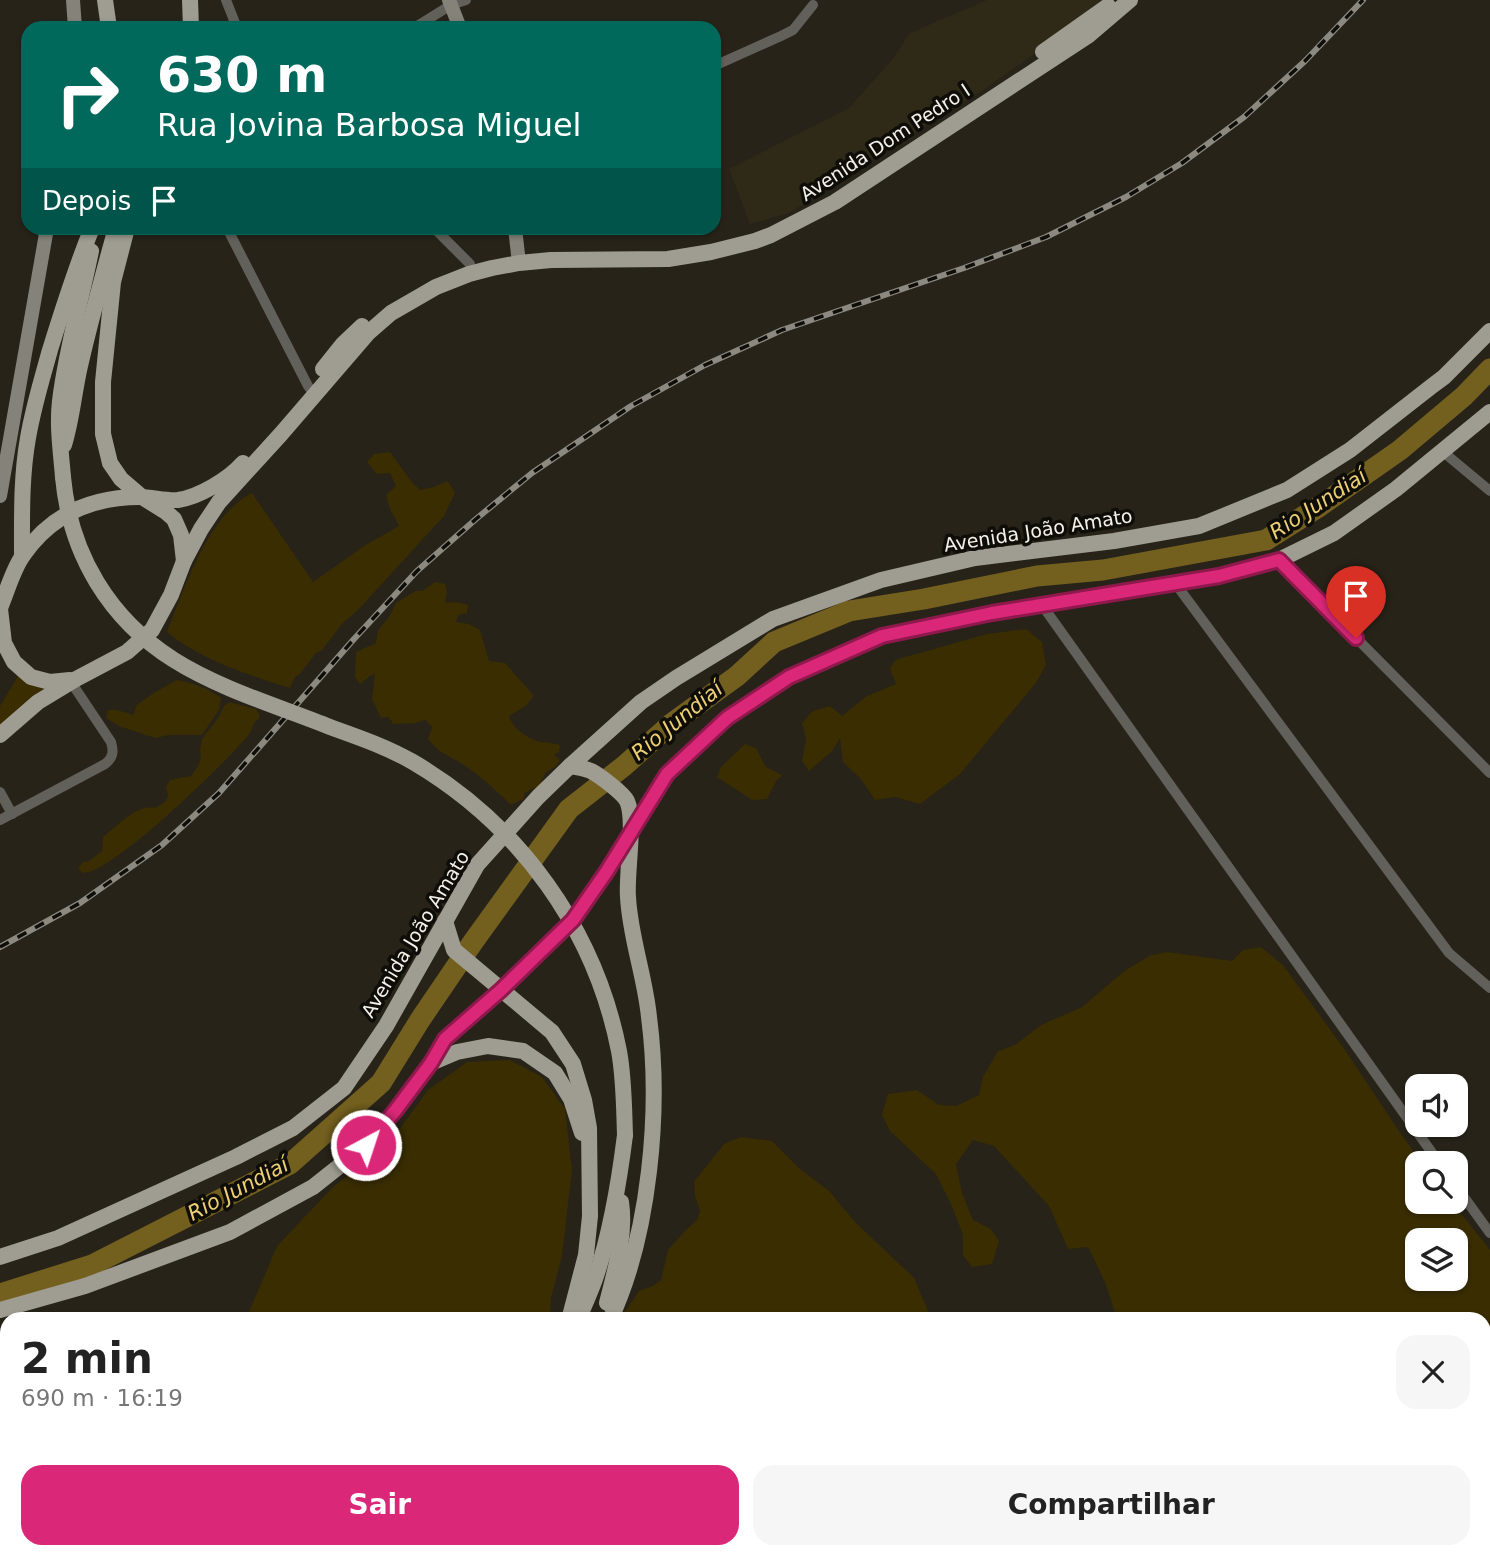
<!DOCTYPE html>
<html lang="pt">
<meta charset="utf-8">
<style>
:root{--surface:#fff;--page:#f6f6f6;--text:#222;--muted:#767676;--accent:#db2777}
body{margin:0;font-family:"DejaVu Sans",sans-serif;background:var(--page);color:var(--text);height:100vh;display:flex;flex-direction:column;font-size:26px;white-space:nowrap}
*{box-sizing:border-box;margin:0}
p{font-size:23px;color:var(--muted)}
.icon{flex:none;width:38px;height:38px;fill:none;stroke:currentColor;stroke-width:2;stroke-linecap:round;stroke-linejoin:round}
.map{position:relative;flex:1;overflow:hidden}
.drawer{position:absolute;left:0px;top:1312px;width:1491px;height:247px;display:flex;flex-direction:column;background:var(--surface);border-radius:21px 21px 0 0;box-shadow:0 2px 5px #0004}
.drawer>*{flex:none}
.top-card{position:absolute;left:21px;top:21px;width:700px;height:214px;border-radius:21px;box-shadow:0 2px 5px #0004;background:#00695c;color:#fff;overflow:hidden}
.controls{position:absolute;left:1405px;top:1074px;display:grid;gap:14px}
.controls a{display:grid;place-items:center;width:63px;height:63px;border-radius:14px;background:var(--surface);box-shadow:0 2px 5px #0004;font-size:35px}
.pin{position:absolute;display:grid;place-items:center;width:60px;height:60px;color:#fff;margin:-72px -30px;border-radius:50% 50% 50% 0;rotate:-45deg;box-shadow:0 0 7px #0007}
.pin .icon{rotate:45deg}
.me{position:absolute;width:77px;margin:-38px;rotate:40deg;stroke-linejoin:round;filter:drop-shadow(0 0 5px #0008)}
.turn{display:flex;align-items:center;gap:24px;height:147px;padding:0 21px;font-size:32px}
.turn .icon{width:91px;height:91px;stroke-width:2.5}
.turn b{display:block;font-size:49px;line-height:60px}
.then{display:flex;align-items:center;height:66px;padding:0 21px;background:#0003;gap:14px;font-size:26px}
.round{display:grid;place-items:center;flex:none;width:74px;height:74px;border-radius:21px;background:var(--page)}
.summary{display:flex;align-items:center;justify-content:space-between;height:119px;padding:0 21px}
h1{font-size:42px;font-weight:700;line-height:52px}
.primary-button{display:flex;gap:14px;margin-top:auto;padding:14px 21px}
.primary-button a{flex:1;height:80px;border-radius:21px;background:var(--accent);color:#fff;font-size:28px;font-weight:700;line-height:80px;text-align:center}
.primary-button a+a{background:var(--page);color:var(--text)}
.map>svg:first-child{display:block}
.built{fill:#2f2918}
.green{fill:#392d01;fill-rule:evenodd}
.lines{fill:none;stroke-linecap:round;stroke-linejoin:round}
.river{stroke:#74601e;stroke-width:21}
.street{stroke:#61605a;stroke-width:10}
.secondary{stroke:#848279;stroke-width:14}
.primary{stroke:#9f9c91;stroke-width:16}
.rail-casing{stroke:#8c8980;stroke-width:6}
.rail{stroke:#0e0d08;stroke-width:3.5;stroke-dasharray:10;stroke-linecap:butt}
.primary-bridge{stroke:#9f9c91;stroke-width:16}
.route-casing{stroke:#8e194d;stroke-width:18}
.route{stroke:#db2777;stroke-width:12}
.labels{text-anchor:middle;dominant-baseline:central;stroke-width:7;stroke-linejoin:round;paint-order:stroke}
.street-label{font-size:19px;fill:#f3f1ea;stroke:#0e0d08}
.water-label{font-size:21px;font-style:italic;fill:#eed074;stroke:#0e0d08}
</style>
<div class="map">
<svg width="1490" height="1559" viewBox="0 0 1490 1559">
<rect width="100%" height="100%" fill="#272319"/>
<path class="built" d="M 987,0 L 1103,0 L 1105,4 L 983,90 L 789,213 L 750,224 L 729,169 L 849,108 L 891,61 L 910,33 Z"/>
<g class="green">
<path d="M 390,452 L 411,481 L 420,490 L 434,487 L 448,481 L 455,493 L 444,516 L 358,610 L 342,624 L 322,650 L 316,653 L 300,674 L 295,677 L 290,688 C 248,675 201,660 167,632 C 184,589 208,515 252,493 L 313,582 L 364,546 L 399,526 L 390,509 L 386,495 L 396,486 L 390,473 L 377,474 L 367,462 L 374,454 Z"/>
<path d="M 435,582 L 445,584 L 447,592 L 445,603 L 456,602 L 468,605 L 467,613 L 458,615 L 456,622 L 469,624 L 480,630 L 489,661 L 505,663 L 534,696 L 526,706 L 509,716 C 512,728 529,740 542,742 C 548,743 554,743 560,745 L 559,752 L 554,755 L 560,760 L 555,767 L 546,772 L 539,786 L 524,793 L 524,799 L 511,805 C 497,791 481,777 464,765 C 450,756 438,753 428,739 L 432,727 L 425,720 L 415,723 L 393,724 L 389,717 L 381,718 L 372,699 L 375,674 L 370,676 L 360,684 L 355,677 L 356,652 L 376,643 L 378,630 L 389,617 L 396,603 L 415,591 L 422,591 Z"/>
<path d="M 1026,629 L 1042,642 L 1046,665 L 1036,683 L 960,774 L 920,804 L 895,797 L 875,800 L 861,779 L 843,762 L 840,738 L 832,751 L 809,771 L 802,761 L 806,739 L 802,723 L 813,711 L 830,706 L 842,716 L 867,696 L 896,684 L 890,669 L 895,660 L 987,634 Z"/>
<path d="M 18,676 L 49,690 L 0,731 L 0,706 Z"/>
<path d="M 177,680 C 193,683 208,688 221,698 L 219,710 L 202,735 L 169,735 L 155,738 L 119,726 L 106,718 L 108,710 L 117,710 L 133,715 L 137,705 L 155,692 Z"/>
<path d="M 229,702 L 256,709 L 259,714 L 259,718 C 253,723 254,725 251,731 C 248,737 241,743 237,748 C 214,773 112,873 83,873 L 78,868 L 83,862 L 89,861 L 102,851 L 103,837 C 116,827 138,803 155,808 L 166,801 L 168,795 L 166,787 L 170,780 L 191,776 L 198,766 L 201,759 L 200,749 L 202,739 L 218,718 L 224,706 Z"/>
<path d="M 745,744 L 756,748 L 766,767 L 782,775 L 776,781 L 767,799 L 752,800 L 717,777 L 721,767 Z"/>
<path d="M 1261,947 L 1283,965 L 1345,1050 L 1403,1137 L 1423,1164 L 1418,1164 L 1418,1202 L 1452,1202 L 1490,1250 L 1490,1559 L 504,1559 L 508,1552 L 1484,1552 L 1484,1320 L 1117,1319 L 1105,1282 L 1088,1247 L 1068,1249 L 1049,1206 L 994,1146 L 973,1140 L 956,1164 L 962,1193 L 973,1220 L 991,1229 L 999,1241 L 992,1264 L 972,1267 L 963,1255 L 963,1235 L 951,1204 L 936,1174 L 890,1131 L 882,1115 L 888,1094 L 917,1090 L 939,1105 L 956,1106 L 979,1095 L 983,1077 L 998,1051 L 1015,1045 L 1041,1025 L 1082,1007 L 1123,972 L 1149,956 L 1167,952 L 1232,961 L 1243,950 ZM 1418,1241 L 1456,1241 L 1456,1279 L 1418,1279 Z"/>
<path d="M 510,1060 L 542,1077 L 565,1109 L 572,1170 L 562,1256 L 551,1298 L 550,1319 L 246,1319 L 277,1246 L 333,1187 L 388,1145 L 428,1090 L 467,1062 Z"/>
<path d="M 741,1137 L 772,1141 L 799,1168 L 829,1191 L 855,1222 L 914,1278 L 931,1318 L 941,1319 L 620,1319 L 639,1291 L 653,1286 L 661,1280 L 668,1250 L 685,1231 L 697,1220 L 700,1211 L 695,1196 L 694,1182 L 724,1144 Z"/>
<path d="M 163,1552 L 391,1552 L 387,1559 L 162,1559 Z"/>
</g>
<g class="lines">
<path class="river" d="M 0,1294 L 92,1265 L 290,1164 L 381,1083 L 420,1020 L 473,942 L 569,809 L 624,766 L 671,724 L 737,676 L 774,642 L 849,611 L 924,599 L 1037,576 L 1103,570 L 1266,540 L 1320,506 L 1400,450 L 1464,396 L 1490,369"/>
<g class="street">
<path d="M 226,0 L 237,28"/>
<path d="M 414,28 L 451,5 L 466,0"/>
<path d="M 714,66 L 781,36 L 793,30 L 813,5"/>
<path d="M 227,228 L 308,386 L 315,395"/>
<path d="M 434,228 L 470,264"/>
<path d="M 1442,451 L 1490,491"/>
<path d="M 1279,560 L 1490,773"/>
<path d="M 1175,583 L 1449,953 L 1490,988"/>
<path d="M 1042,605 L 1440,1164"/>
<path d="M 0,792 L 12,814"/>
<path d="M 0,820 L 105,764 C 113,758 114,752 111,742 L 71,682"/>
<path d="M 1456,1186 L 1490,1233"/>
</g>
<g class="secondary">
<path d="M 73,0 L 75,28"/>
<path d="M 449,0 L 460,28"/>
<path d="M 515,228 L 519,263"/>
<path d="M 0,496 L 47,228"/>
</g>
<g class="primary">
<path d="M 105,0 L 109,28"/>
<path d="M 190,0 L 191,28"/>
<path d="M 1043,52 L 1108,6"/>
<path d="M 127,228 L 113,282 L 103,382 L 103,434 L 110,463 L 121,479 L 142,497 L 166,512 L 174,519 L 181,535 L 184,561"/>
<path d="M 323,369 L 343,344 L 362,326"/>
<path d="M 64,445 C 72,419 74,392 80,366 C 90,322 102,279 114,235"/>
<path d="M 63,477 C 61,452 57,426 60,401 C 66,350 81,301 91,251"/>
<path d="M 22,556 C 22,517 21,477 28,438 C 33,408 42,379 50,350 C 63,308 76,267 92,228"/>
<path d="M 0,608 C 7,592 13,568 24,554 C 52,514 92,497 140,497 C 152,497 166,501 178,500 C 199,497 229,479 243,463"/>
<path d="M 0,609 L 4,643 L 14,662 L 31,677 L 50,682 L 70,680"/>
<path d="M 0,735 L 38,702 L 76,679 L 127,652 L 152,630 L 171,595 L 184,561 L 201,529 L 219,502 L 281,434 L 368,333 L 391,313 L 436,287 L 469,274 L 492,268 L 519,263 L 551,260 L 668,259 L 711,252 L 755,241 L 771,235 L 835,202 L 1089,35 L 1130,0"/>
<path d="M 570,766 C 577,767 584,768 591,771 C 599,775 623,793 627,801 C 636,820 626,873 628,897 C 630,937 645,976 649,1017 C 661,1109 650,1235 610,1320"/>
<path d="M 445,921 L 454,950 L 552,1032 L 573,1064 L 584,1100 L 589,1128 L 590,1216 L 586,1255 L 569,1320"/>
<path d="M 431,1063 L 457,1052 L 488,1046 L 523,1051 L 555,1073 L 571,1099 L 582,1133"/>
<path d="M 0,1257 L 58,1238 L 236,1157 L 293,1128 L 344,1088 L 386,1026 L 477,865 L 538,797 L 570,766 L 641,702 L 676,678 L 773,619 L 881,580 L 975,558 L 1114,541 L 1199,526 L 1287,490 L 1350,450 L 1432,386 L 1444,377 L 1490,331"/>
<path d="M 607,1303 C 615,1271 626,1235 621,1202"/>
<path d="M 0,1310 L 85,1286 L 230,1232 L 313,1187 L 366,1145 L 395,1111 L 431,1063 L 445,1039 L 501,990 L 573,921 L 607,871 L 667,774 L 727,718 L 789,677 L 882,636 L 992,613 L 1219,576 L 1279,560 L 1334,533 L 1396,489 L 1490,412"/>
<path d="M 578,1320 C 584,1306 590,1293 595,1279 C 611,1233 619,1183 625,1135"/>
<path d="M 398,1559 L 403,1552"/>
<path d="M 497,1559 L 501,1552"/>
</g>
<g class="rail-casing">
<path id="rail" d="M 0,947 L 80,903 L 162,845 L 219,793 L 354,639 L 417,571 L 476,519 L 532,473 L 631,406 L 705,365 L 782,330 L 964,268 L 1046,237 L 1126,197 L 1182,163 L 1244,117 L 1305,61 L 1363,0"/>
</g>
<use href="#rail" class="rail"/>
<path class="primary-bridge" d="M 63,477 C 70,554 109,619 174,660 C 220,689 280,707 330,727 C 358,737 387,747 413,762 C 520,825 595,929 619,1051 C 624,1078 624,1107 625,1135"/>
</g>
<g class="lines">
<g class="route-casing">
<path id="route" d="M 366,1145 L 395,1111 L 431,1063 L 445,1039 L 501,990 L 573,920 L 607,871 L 667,774 L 727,718 L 789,677 L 882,636 L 992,613 L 1219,576 L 1279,560 L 1356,638"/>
</g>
<use href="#route" class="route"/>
</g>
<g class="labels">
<g class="street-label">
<text transform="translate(885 142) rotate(-33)">Avenida Dom Pedro I</text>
<text transform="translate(1038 530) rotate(-9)">Avenida João Amato</text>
<text transform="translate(415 934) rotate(-59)">Avenida João Amato</text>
</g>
<g class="water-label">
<text transform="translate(1318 504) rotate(-33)">Rio Jundiaí</text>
<text transform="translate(677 721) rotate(-39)">Rio Jundiaí</text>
<text transform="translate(238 1189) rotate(-28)">Rio Jundiaí</text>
</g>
</g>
</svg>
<div class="controls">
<a><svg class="icon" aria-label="sound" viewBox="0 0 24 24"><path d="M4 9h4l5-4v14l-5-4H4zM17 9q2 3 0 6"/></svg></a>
<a><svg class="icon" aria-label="search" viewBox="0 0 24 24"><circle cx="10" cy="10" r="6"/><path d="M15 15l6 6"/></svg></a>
<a><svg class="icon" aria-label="layers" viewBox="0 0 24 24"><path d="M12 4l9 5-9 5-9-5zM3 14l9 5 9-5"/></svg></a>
</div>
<div class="pin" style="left:1356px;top:638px;background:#d93025"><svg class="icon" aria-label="arrive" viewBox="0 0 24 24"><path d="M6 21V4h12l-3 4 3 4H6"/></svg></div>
<svg class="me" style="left:366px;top:1145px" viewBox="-20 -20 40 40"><circle r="17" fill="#db2777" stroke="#fff" stroke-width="3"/><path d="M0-11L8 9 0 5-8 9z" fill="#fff"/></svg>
<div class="top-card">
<div class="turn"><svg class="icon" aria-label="right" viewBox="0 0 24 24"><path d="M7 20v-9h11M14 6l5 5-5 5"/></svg><div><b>630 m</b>Rua Jovina Barbosa Miguel</div></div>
<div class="then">Depois<svg class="icon" aria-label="arrive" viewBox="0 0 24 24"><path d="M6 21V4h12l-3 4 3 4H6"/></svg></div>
</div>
<section class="drawer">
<div class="summary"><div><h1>2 min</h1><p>690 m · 16:19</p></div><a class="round"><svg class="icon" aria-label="close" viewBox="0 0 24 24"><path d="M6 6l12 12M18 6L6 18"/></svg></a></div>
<div class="primary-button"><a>Sair</a><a>Compartilhar</a></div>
</section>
</div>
